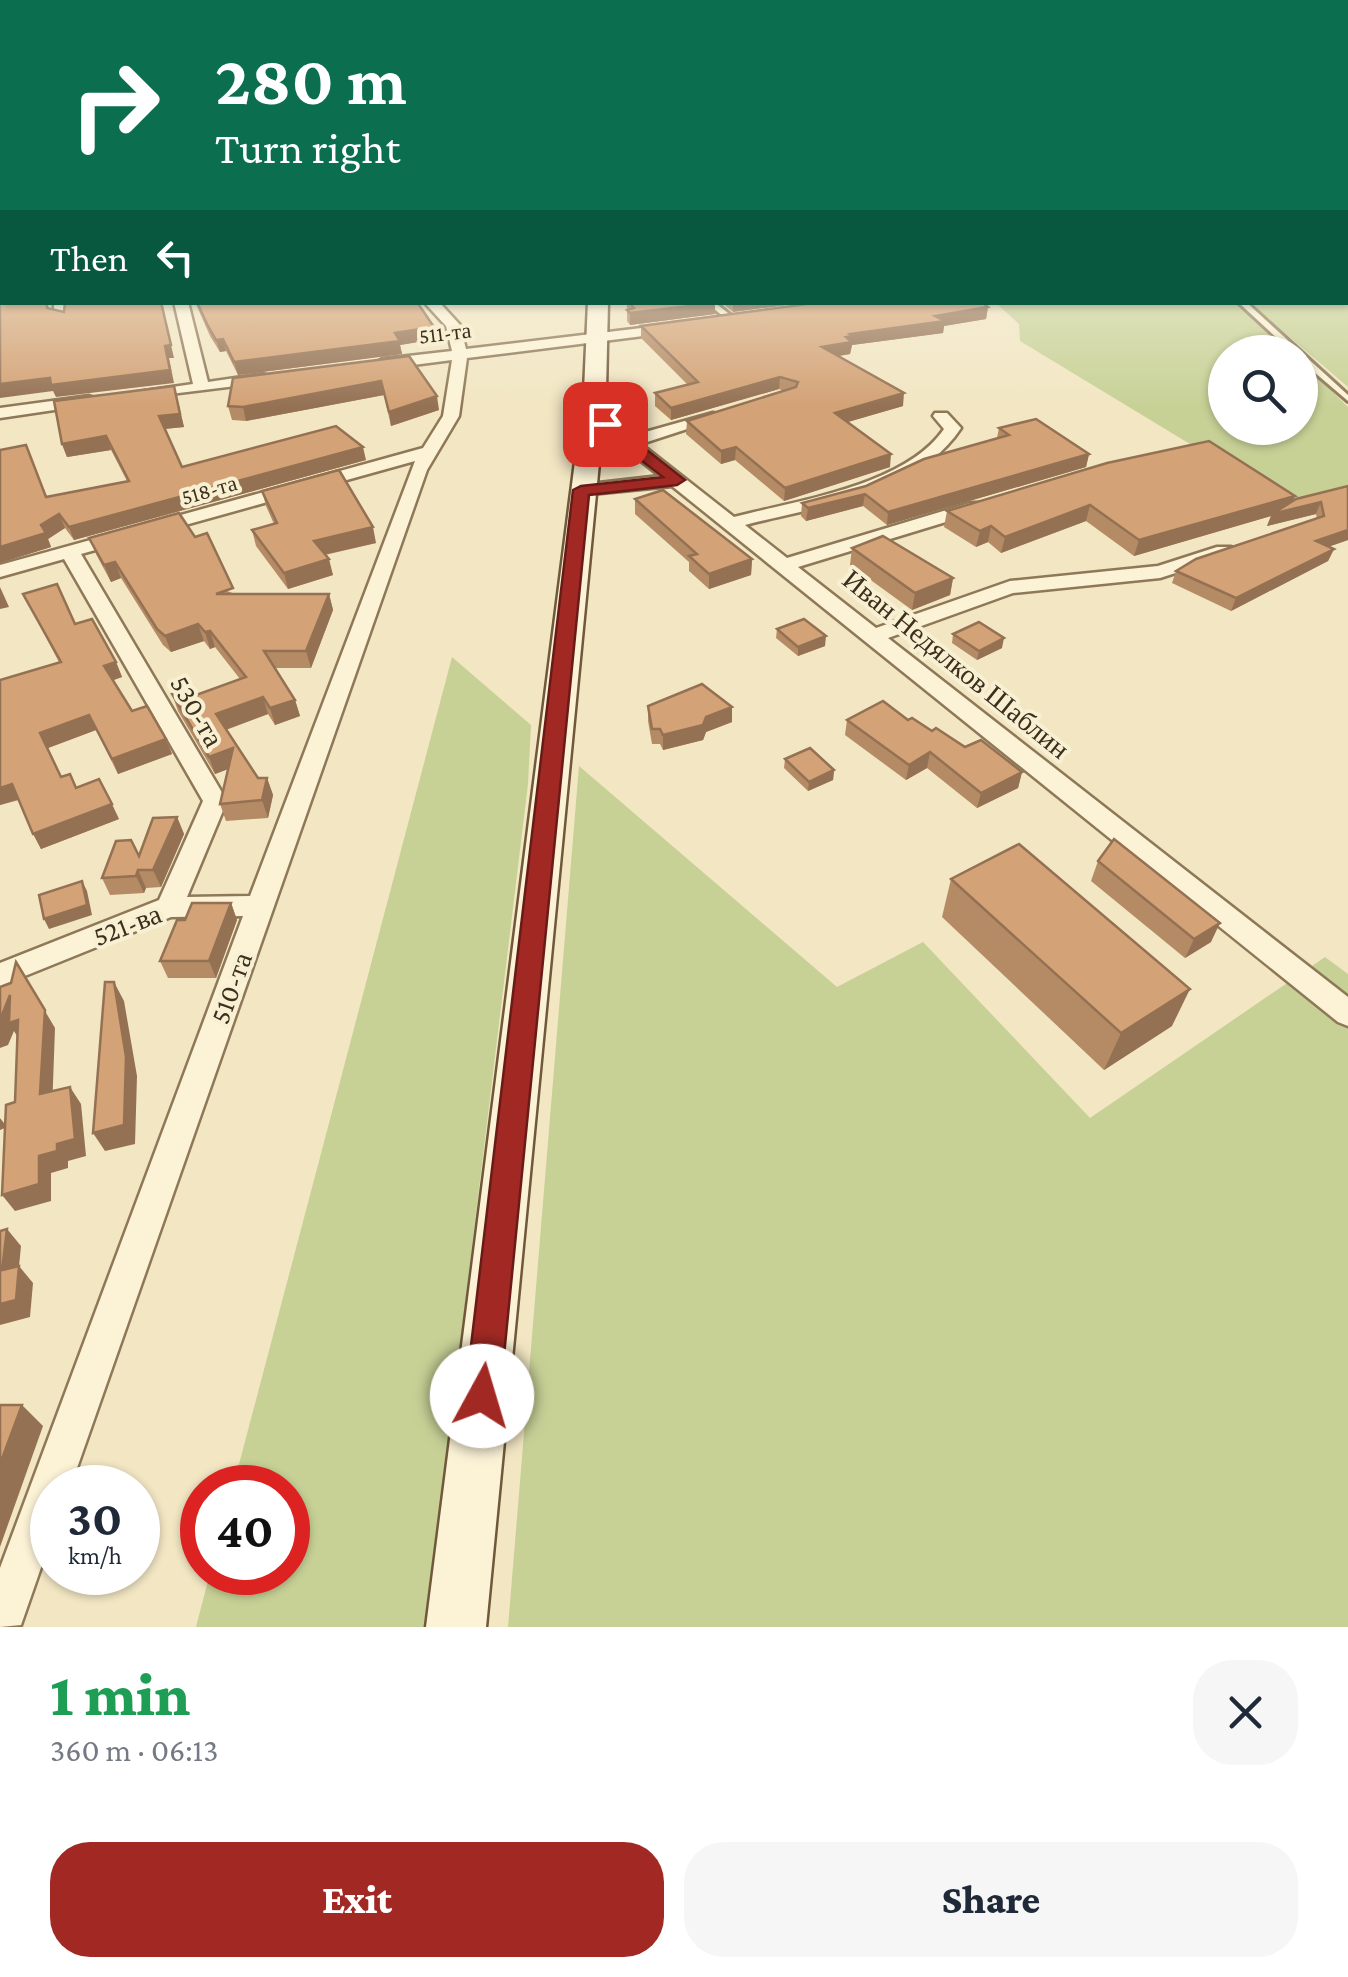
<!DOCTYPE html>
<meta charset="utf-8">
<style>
:root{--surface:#fff;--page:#f6f6f7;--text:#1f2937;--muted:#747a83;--accent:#a22923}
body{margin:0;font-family:"Crimson Pro",serif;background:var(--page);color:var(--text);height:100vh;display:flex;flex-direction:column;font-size:38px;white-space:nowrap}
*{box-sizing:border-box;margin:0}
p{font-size:32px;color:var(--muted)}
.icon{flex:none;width:55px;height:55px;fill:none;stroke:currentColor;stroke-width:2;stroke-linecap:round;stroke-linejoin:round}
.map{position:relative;height:1627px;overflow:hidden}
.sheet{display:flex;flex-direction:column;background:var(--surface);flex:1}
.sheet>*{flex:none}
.guide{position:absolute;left:0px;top:0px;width:1350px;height:305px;box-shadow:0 2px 8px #0004;background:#0b6e4f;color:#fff;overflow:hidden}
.buttons{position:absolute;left:1208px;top:335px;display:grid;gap:20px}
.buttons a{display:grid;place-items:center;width:110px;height:110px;border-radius:50%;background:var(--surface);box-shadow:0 2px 8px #0004;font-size:50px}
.speed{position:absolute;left:30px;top:1465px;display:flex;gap:20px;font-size:50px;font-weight:700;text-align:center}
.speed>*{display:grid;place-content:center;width:130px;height:130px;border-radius:50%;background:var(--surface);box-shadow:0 2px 8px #0004;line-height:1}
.speed small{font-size:25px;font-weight:400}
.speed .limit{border:15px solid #d22;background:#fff;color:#111}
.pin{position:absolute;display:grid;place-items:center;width:85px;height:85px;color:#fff;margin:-42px;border-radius:20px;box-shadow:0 5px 15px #0006}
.me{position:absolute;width:110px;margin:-55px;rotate:6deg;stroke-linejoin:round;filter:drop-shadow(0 0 8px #0008)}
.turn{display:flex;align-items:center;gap:35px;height:210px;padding:0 50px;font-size:45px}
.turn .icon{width:130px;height:130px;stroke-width:2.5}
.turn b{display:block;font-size:70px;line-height:85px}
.then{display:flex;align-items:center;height:95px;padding:0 50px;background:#0003;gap:20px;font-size:38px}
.round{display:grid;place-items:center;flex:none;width:105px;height:105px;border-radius:40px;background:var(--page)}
.summary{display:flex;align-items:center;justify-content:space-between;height:170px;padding:0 50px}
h1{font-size:60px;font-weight:800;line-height:75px;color:#1e9e55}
.primary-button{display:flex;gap:20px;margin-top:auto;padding:20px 50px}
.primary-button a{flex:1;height:115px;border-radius:40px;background:var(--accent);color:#fff;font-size:40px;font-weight:800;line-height:115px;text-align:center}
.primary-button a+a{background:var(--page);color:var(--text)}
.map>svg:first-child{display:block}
.green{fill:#c7d196}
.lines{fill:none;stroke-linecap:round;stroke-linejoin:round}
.lane-casing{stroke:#8e7858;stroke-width:6}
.street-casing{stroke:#8e7858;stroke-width:5}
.secondary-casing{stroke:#70583b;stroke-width:5}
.lane{fill:#fcf3d7;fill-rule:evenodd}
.street{fill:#fcf3d7;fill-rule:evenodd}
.secondary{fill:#fcf3d7;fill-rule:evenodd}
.wall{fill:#b58b65}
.shaded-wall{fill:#947153}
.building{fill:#d3a276;stroke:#947153;stroke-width:2.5}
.route{fill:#a22923;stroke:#691b17;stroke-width:2.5}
.labels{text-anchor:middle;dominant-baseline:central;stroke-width:8;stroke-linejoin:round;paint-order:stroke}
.far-street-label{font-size:22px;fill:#3d2e1d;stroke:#f8f0d3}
.street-label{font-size:28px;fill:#3d2e1d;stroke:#f8f0d3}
</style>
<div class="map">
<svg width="1348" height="1627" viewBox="0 0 1348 1627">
<rect width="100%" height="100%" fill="#f2e6c3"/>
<g class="green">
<path d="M 1348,179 L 1348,387 L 1250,303 L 1348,302 Z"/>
<path d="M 996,303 L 1235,303 L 1292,352 L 1225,352 L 1225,428 L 1300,428 L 1300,360 L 1348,407 L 1348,495 L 1294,507 L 1020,341 L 1019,324 Z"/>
<path d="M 452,657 L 531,725 L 528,784 L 426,1627 L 196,1627 L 210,1573 L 288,1572 L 288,1488 L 233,1487 Z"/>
<path d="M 579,766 L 837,987 L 923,942 L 1090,1118 L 1325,957 L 1348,974 L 1348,1627 L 508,1627 Z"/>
</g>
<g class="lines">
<g class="lane-casing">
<g id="lane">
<path d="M 706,302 L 714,302 L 738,321 L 731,323 Z"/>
<path d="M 1238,302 L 1246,302 L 1348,395 L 1348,401 L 1300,360 L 1300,352 L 1292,352 Z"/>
</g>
</g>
<g class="street-casing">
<g id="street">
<path d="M 54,302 L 68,302 L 66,321 L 54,318 Z"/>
<path d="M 174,302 L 188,302 L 208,382 L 263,374 L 268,376 L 268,382 L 138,398 L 138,392 L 193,384 Z"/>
<path d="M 424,302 L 439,302 L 460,325 L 466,349 L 675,324 L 682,328 L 675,332 L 467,358 L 459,416 L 427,470 L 70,1488 L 52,1488 L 52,1536 L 21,1625 L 0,1627 L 0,1568 L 243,916 L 171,917 L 0,986 L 0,963 L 159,900 L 203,801 L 64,559 L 0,577 L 0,565 L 423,448 L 443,416 L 452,360 L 382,369 L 374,364 L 382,359 L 452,351 L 446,326 ZM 415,461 L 250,896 L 187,897 L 227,801 L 81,554 Z"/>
<path d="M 89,396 L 95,398 L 95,404 L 0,418 L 0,408 Z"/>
<path d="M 713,413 L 727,416 L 641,444 L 734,517 C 798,500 905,486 944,429 L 933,416 L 935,413 L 947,413 L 961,428 C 916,496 818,506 745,525 L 787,558 L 970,503 L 982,503 L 982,511 L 798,567 L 876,628 L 1010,581 L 1158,566 L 1217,547 L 1231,547 L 1231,555 L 1160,578 L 1013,593 L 888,638 L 1348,997 L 1348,1026 L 1338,1022 L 672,486 L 581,495 L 572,490 L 581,485 L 660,476 L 599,428 L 599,420 L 611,420 L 631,436 Z"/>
</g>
</g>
<g class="secondary-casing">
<path id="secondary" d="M 588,302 L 608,302 L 606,391 L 486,1627 L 426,1627 L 584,391 Z"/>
</g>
<use href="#lane" class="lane"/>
<use href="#street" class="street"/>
<use href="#secondary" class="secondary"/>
</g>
<g class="wall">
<path d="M 195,302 L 417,302 L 434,327 L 436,339 L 400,345 L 402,354 L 238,375 L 226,351 L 220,352 L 210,336 Z"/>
<path d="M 627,302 L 715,302 L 715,314 L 630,325 L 627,321 Z"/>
<path d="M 721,302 L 808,302 L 733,312 Z"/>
<path d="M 988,307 L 986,319 L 944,326 L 943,333 L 852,345 L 850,354 L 838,356 L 903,406 L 848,422 L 890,467 L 784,501 L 735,460 L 721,464 L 686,434 L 687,421 L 784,391 L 779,389 L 671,420 L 655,406 L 655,393 L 688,385 L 641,338 L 641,326 Z"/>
<path d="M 409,356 L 439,410 L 391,426 L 384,395 L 246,421 L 232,420 L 228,406 Z"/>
<path d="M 174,386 L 184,427 L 165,429 L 182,467 L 366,460 L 74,540 L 65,528 L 48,539 L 51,547 L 0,563 L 46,497 L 127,481 L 111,450 L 67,457 L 62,444 Z"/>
<path d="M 999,428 L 1089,454 L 1086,467 L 887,525 L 863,506 L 806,521 L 801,516 L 802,503 L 866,486 L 997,438 Z"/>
<path d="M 1107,463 L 1292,501 L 1348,486 L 1348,540 L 1328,547 L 1334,549 L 1328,561 L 1231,611 L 1172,583 L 1176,571 L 1317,519 L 1316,514 L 1267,526 L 1271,516 L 1134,556 L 1086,521 L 1001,553 L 988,542 L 976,547 L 944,527 L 947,511 Z"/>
<path d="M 262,491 L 376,543 L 325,555 L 333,575 L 288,589 L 256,546 L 252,530 L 274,524 L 266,506 Z"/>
<path d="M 635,499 L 752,559 L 751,575 L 709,589 L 689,571 L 689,562 L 635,514 Z"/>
<path d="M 89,538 L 235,594 L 329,594 L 333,610 L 311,668 L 275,668 L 295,700 L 300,716 L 275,725 L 268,714 L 226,730 L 258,778 L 267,778 L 273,795 L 268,818 L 226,821 L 220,804 L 228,769 L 215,774 L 178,711 L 172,694 L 188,698 L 240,679 L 215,647 L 210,649 L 204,641 L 171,652 L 163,645 L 121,578 L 111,582 L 96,554 Z"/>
<path d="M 852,548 L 953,578 L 950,595 L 912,610 L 850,565 Z"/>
<path d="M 23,594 L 75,624 L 116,662 L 122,677 L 113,680 L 132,711 L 166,739 L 172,754 L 118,774 L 96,730 L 48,748 L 61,777 L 119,819 L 41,849 L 19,800 L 0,805 L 0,680 L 59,662 Z"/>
<path d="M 777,629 L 825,646 L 798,656 L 776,638 Z"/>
<path d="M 953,634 L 1002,648 L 977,660 L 952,643 Z"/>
<path d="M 648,706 L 732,722 L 706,732 L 703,740 L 663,750 L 660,744 L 652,744 L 648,721 Z"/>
<path d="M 847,720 L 908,720 L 1022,772 L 1018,788 L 977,808 L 927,768 L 906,780 L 845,735 Z"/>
<path d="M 785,759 L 834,770 L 833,780 L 808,791 L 784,768 Z"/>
<path d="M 177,817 L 184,834 L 161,887 L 146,888 L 144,893 L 110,895 L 102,878 L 139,856 Z"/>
<path d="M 1098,861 L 1211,942 L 1185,958 L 1091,881 Z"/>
<path d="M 951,879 L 1172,1026 L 1104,1070 L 942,917 Z"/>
<path d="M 231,903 L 237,920 L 216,978 L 168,978 L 160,961 L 185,920 Z"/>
</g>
<g class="shaded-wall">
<path d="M 161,302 L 174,358 L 169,358 L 174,383 L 56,397 L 53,391 L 0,398 L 0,384 L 165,346 Z"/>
<path d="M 733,302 L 808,302 L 733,312 Z"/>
<path d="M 715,303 L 715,314 L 630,325 L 630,313 Z"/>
<path d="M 988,307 L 986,319 L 944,326 L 943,333 L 852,345 L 850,354 L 821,359 L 822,347 L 850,334 L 935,316 Z"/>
<path d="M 434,327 L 436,339 L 400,345 L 402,354 L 238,375 L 234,362 Z"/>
<path d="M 223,339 L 226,351 L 220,352 L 216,340 Z"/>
<path d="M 780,377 L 779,389 L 671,420 L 671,408 Z"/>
<path d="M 381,381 L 384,395 L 246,421 L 243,407 Z"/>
<path d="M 174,386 L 184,427 L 163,429 L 159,416 Z"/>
<path d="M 904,393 L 903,406 L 834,426 L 835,413 Z"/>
<path d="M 437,396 L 439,410 L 391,426 L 389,412 Z"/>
<path d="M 106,436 L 111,450 L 67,457 L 62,444 Z"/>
<path d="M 363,447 L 366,460 L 74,540 L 69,527 Z"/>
<path d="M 736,447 L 735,460 L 721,464 L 721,451 Z"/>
<path d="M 891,454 L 890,467 L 784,501 L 785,488 Z"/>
<path d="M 1089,454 L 1086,467 L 887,525 L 888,512 Z"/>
<path d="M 865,494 L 863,506 L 806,521 L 808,508 Z"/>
<path d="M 1295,496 L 1289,510 L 1321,502 L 1316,514 L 1267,526 L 1271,516 L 1134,556 L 1139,540 Z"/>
<path d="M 1090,505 L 1086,521 L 1001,553 L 1005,537 Z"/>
<path d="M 59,514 L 65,528 L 48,539 L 51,547 L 0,563 L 0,547 Z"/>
<path d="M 991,526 L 988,542 L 976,547 L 980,531 Z"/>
<path d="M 373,527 L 376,543 L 318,556 L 314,541 Z"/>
<path d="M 1348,530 L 1348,540 L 1310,553 L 1316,541 Z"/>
<path d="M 1334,549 L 1328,561 L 1231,611 L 1236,598 Z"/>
<path d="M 329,559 L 333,575 L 288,589 L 284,573 Z"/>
<path d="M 752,559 L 751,575 L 709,589 L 709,574 Z"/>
<path d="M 115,562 L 121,578 L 111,582 L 104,565 Z"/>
<path d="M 953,578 L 950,595 L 912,610 L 915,593 Z"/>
<path d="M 0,587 L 9,607 L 0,609 Z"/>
<path d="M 329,594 L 333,610 L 311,668 L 306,651 Z"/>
<path d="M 198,624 L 204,641 L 171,652 L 165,636 Z"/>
<path d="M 210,631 L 215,647 L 210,649 L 205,632 Z"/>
<path d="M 826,636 L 825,646 L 798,656 L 798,647 Z"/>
<path d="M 1004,638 L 1002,648 L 977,660 L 979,651 Z"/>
<path d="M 116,662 L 122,677 L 111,681 L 104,666 Z"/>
<path d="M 263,697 L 268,714 L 222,731 L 216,714 Z"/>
<path d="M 295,700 L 300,716 L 275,725 L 270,708 Z"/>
<path d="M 732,707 L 732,722 L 706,732 L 703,740 L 663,750 L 663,735 Z"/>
<path d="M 89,715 L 96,730 L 48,748 L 40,733 Z"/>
<path d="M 166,739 L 172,754 L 118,774 L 112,759 Z"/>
<path d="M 233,748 L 239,765 L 215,774 L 209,757 Z"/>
<path d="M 930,752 L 927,768 L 906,780 L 909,765 Z"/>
<path d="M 834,770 L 833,780 L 808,791 L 809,782 Z"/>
<path d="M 1022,772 L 1018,788 L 977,808 L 981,793 Z"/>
<path d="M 267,778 L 273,795 L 268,818 L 262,800 Z"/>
<path d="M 12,784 L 20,799 L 0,805 L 0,788 Z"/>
<path d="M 112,804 L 119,819 L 41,849 L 33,834 Z"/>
<path d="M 177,817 L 184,834 L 161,887 L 153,870 Z"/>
<path d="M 138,870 L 146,888 L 144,893 L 136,876 Z"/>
<path d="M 82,881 L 87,891 L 92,915 L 49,929 L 44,919 Z"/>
<path d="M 231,903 L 237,920 L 216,978 L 209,961 Z"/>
<path d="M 1220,923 L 1211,942 L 1185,958 L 1194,939 Z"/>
<path d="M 16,962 L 55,1028 L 52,1111 L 40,1094 Z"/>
<path d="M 114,982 L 124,1001 L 137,1076 L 135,1144 L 105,1151 L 93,1133 Z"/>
<path d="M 1190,989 L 1172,1026 L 1104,1070 L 1121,1033 Z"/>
<path d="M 10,995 L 21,1012 L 20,1041 L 14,1031 L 8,1045 L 0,1048 L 0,1020 Z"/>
<path d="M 70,1087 L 81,1104 L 86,1156 L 68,1161 L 68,1168 L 51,1173 L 51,1201 L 15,1211 L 2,1195 L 39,1156 L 57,1144 Z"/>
<path d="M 0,1118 L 7,1127 L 0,1130 Z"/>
<path d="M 7,1229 L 21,1246 L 17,1287 L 2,1270 Z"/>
<path d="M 19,1266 L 33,1283 L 30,1317 L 0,1325 L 0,1304 Z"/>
<path d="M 22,1405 L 43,1426 L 0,1547 L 0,1464 Z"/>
</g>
<g class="building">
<path d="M 0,179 L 2,179 L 2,302 L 47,302 L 47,308 L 64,312 L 65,302 L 161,302 L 171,345 L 165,346 L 170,370 L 51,385 L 50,378 L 0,384 L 0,228 L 2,223 L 0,223 Z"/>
<path d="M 197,302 L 417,302 L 434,327 L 395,333 L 400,341 L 234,362 L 223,339 L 216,340 L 207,324 Z"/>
<path d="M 629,302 L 715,302 L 715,303 L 630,313 L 627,310 L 634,308 Z"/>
<path d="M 822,302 L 982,302 L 988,307 L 935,316 L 945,321 L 850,334 L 853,336 L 846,337 L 852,342 L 822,347 L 904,393 L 835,413 L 891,454 L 785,488 L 736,447 L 721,451 L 687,421 L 796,387 L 798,382 L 780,377 L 671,408 L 655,393 L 698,382 L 641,326 Z"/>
<path d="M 409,356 L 437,396 L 389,412 L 381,381 L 243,407 L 228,406 L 233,378 Z"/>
<path d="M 174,386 L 180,414 L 159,416 L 182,467 L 336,426 L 363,447 L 69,527 L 59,514 L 41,525 L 46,533 L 0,547 L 0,450 L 26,445 L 46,497 L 129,481 L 106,436 L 62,444 L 54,401 Z"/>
<path d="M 1036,419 L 1089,454 L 888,512 L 865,494 L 808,508 L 802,503 L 866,486 L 924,459 L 1009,435 L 999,428 Z"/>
<path d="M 1209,441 L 1295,496 L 1139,540 L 1090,505 L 1005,537 L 991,526 L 980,531 L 947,511 L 1107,463 Z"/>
<path d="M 339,470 L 373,527 L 314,541 L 329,559 L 284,573 L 252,530 L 277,523 L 262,491 Z"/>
<path d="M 1348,486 L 1348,530 L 1316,541 L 1334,549 L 1236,598 L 1176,571 L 1196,559 L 1324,516 L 1321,502 L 1272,514 L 1296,499 Z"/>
<path d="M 663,490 L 752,559 L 709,574 L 689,556 L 697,554 L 635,499 Z"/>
<path d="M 179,513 L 195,537 L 207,533 L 233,588 L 216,594 L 329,594 L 306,651 L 264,651 L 295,700 L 270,708 L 263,697 L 216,714 L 258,778 L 267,778 L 262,800 L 220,804 L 233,748 L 209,757 L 172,694 L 183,690 L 188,698 L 246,677 L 210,631 L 205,632 L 198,624 L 165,636 L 157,629 L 115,562 L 104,565 L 89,538 Z"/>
<path d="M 883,536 L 953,578 L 915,593 L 852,548 Z"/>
<path d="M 57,584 L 75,624 L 92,619 L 116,662 L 104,666 L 132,711 L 147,706 L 166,739 L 112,759 L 89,715 L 40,733 L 61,777 L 70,774 L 76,788 L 99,779 L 112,804 L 33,834 L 12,784 L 0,788 L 0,680 L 61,662 L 23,594 Z"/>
<path d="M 804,619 L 826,636 L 798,647 L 777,629 Z"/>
<path d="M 979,622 L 1004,638 L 979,651 L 953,634 Z"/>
<path d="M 702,684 L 732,707 L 706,717 L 703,725 L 663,735 L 660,729 L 652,729 L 648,706 Z"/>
<path d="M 883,701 L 908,720 L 912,718 L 932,731 L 936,728 L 965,747 L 981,740 L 1022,772 L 981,793 L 930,752 L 909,765 L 847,720 Z"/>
<path d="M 810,748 L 834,770 L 809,782 L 785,759 Z"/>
<path d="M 177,817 L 153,870 L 138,870 L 136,876 L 102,878 L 116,841 L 131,840 L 139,856 L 153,818 Z"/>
<path d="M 1114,839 L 1220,923 L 1194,939 L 1098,861 Z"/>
<path d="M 1019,844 L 1190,989 L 1121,1033 L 951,879 Z"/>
<path d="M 82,881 L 87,905 L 44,919 L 39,895 Z"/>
<path d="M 192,903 L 231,903 L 209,961 L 160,961 L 177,920 L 185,920 Z"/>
<path d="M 16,962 L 45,1010 L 40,1094 L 70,1087 L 75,1139 L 57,1144 L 57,1151 L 39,1156 L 39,1184 L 2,1195 L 6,1105 L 15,1102 L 18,1020 L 9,1023 L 10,995 L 0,1020 L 0,987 L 11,983 Z"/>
<path d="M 105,982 L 114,982 L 126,1057 L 124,1125 L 93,1133 Z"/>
<path d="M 7,1229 L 2,1270 L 19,1266 L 16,1300 L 0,1304 L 0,1231 Z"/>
<path d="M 0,1405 L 22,1405 L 0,1464 Z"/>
</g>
<linearGradient id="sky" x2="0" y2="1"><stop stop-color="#8dbad7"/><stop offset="0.44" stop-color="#f9f4e4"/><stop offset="1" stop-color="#f9f4e4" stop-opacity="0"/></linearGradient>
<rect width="1348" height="407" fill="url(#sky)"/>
<path class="route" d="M 599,421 L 610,421 L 685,480 L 677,485 L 589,495 L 500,1396 L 495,1408 L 482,1413 L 470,1408 L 465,1396 L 573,490 L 581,486 L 663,477 L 599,428 Z"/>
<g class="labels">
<g class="far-street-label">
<text transform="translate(445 333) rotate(-7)">511-та</text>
<text transform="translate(209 490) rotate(-16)">518-та</text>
</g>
<g class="street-label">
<text transform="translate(956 664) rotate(39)">Иван Недялков Шаблин</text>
<text transform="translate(197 711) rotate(60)">530-та</text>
<text transform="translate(127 925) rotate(-21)">521-ва</text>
<text transform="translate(231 988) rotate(-70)">510-та</text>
</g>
</g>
</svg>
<div class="buttons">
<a><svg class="icon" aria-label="search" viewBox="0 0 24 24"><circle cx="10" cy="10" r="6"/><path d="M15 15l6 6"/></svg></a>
</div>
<div class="speed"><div>30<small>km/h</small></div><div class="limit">40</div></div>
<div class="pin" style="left:605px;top:424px;background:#d93025"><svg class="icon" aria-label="arrive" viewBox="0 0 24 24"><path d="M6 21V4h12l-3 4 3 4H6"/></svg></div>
<svg class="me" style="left:482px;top:1396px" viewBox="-20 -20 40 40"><circle r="19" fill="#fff"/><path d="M0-13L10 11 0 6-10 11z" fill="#a22923"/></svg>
<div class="guide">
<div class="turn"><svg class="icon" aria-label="right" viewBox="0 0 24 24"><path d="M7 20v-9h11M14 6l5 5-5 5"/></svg><div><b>280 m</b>Turn right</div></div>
<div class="then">Then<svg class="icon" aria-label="left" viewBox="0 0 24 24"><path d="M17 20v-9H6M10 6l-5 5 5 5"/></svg></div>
</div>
</div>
<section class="sheet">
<div class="summary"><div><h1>1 min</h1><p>360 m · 06:13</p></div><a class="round"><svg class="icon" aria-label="close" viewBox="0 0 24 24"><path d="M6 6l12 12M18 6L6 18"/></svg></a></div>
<div class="primary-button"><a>Exit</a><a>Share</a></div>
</section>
